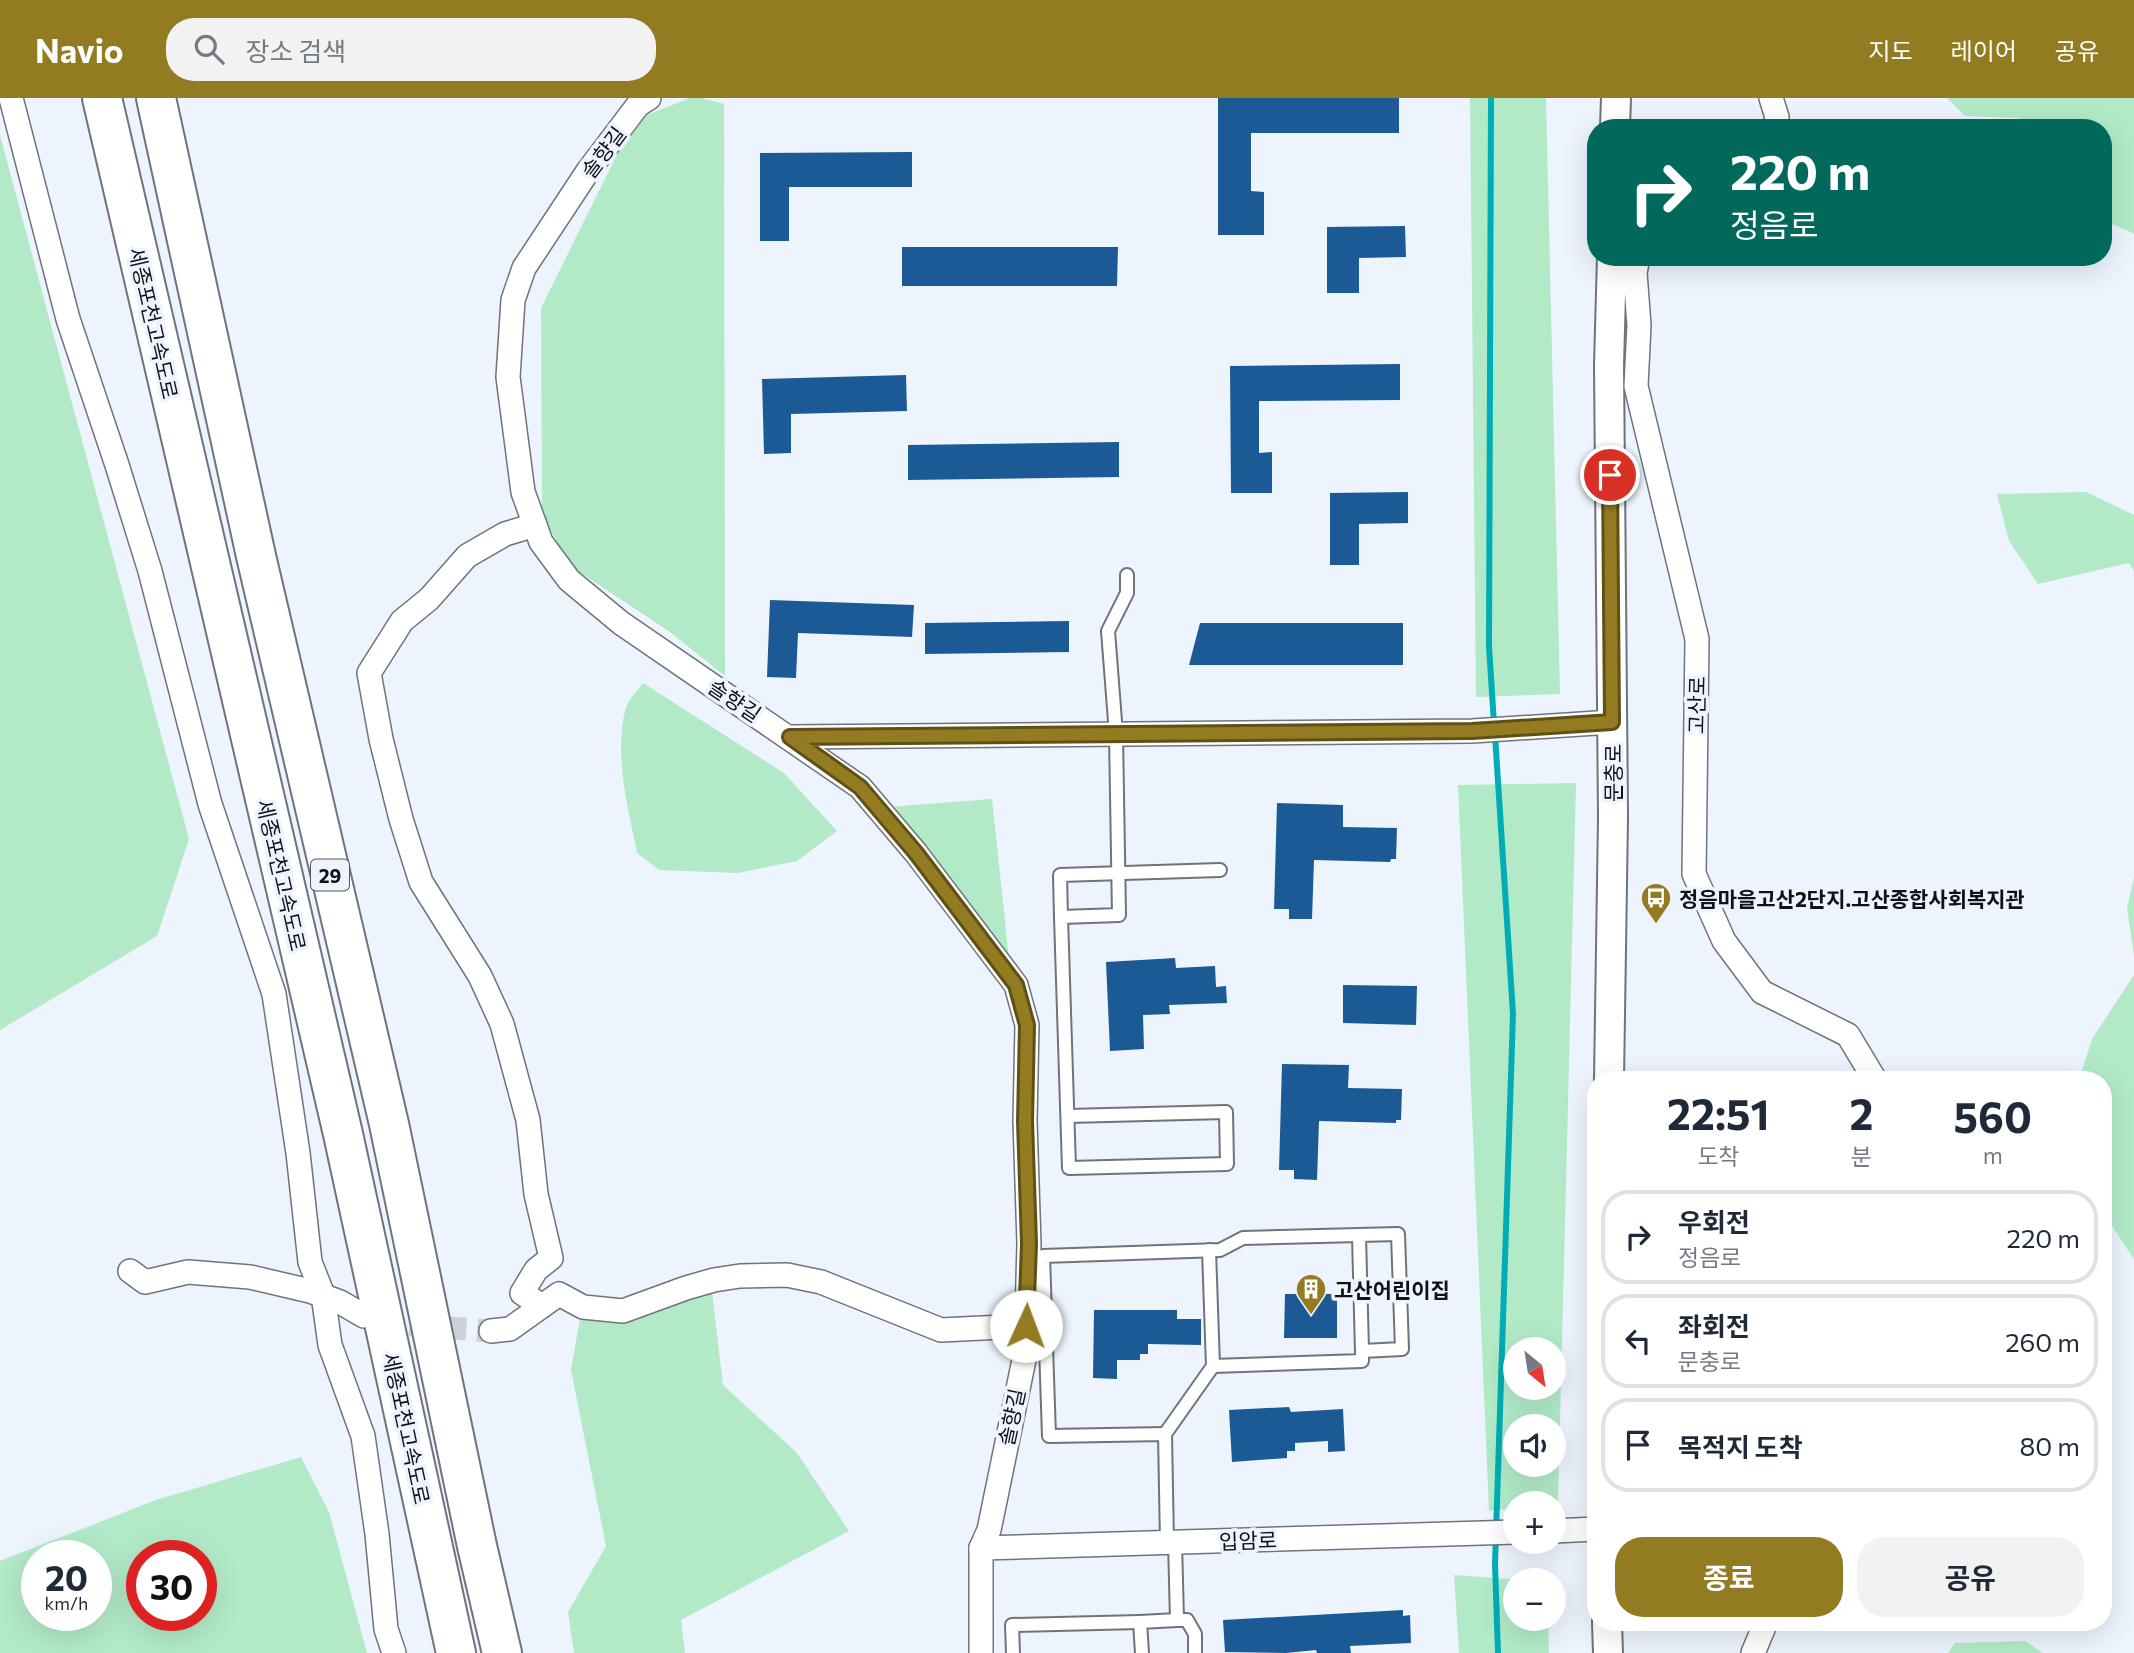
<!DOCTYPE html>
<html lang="ko">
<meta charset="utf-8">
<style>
:root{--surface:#fff;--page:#f2f2f3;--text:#1f2937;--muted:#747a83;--line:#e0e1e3;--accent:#937b22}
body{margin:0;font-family:Commissioner,"Noto Sans KR",sans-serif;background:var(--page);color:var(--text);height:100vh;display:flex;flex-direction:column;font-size:26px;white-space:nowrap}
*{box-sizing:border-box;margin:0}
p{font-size:23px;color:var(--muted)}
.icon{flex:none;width:38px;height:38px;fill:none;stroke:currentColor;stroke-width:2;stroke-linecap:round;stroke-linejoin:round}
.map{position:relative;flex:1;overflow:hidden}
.drawer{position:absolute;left:1587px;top:973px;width:525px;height:560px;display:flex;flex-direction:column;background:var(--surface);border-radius:28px;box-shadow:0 7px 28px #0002}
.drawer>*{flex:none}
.hud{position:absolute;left:1587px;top:21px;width:525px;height:147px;border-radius:28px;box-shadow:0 7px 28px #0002;background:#00695c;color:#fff;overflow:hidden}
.needle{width:46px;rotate:150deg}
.fabs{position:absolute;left:1503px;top:1239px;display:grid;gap:14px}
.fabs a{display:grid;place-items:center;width:63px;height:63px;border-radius:50%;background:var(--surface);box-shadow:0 7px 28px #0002;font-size:35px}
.speed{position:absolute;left:21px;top:1442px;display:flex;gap:14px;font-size:35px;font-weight:700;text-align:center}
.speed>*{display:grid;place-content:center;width:91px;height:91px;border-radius:50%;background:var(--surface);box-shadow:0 7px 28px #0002;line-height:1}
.speed small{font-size:18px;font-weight:400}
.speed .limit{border:10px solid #d22;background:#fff;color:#111}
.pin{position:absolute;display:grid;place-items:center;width:60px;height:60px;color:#fff;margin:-30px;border:4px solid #fff;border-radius:50%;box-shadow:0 2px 7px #0007}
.me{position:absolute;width:77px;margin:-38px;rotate:2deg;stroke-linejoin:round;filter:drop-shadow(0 0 5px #0008)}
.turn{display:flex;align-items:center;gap:24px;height:147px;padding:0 28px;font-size:32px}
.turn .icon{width:91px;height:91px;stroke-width:2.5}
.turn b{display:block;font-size:49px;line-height:60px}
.eta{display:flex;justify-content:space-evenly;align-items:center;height:119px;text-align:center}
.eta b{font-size:42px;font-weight:700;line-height:49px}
.action{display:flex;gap:14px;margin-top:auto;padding:14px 28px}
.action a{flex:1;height:80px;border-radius:28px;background:var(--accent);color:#fff;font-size:28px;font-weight:700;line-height:80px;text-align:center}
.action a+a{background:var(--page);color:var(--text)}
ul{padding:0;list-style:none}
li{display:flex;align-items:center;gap:21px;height:94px;margin:0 14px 10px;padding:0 14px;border:4px solid var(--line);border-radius:28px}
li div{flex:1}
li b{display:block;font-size:26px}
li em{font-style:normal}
header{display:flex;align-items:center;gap:42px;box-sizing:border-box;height:98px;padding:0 35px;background:var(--accent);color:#fff}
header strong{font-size:33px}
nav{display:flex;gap:38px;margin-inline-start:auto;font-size:24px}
.search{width:490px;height:63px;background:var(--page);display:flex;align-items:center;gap:18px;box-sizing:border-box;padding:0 24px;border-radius:28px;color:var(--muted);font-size:26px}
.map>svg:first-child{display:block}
.green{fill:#b2eac8;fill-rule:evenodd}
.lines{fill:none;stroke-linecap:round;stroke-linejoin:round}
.stream{stroke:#00adb4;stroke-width:6}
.building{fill:#1c5a96}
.minor-tunnel{stroke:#ccd2da;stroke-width:23;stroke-dasharray:23 11;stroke-linecap:butt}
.service-casing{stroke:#6e747c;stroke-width:16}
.minor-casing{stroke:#6e747c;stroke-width:26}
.tertiary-casing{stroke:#6e747c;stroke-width:32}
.motorway-casing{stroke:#6e747c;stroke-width:42}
.service{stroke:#fff;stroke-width:12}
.minor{stroke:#fff;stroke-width:23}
.tertiary{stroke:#fff;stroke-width:28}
.motorway{stroke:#fff;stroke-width:38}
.route-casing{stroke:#605016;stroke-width:18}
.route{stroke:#937b22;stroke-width:12}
.labels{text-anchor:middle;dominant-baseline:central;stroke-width:7;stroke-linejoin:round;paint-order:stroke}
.shield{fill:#edf4fd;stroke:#52565b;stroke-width:2}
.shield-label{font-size:19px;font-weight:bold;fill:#101215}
.street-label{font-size:21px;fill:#101215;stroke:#edf4fd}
.poi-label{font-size:21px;font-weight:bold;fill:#101215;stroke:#edf4fd;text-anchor:start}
</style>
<header>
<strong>Navio</strong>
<div class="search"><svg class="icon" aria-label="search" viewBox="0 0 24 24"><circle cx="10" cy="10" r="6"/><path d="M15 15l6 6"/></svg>장소 검색</div>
<nav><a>지도</a><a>레이어</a><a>공유</a></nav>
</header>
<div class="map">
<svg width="2134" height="1555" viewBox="0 0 2134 1555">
<rect width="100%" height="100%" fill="#edf4fd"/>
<g class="green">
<path d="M 690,0 L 702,0 L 724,6 L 725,578 L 670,534 L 569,467 L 542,415 L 541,210 L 634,22 Z"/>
<path d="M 1470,0 L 1546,0 L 1560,596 L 1476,599 Z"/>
<path d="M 1947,0 L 2134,0 L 2134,136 L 2104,122 L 2104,30 L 2023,30 L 2018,20 L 1965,18 Z"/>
<path d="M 0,37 L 189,741 L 157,838 L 0,932 Z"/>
<path d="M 2086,394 L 2134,417 L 2134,473 L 2129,465 L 2038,486 L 2009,443 L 1997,396 Z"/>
<path d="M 643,585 L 784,675 L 837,733 L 797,763 L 738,775 L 659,772 L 637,755 C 628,709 614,659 625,613 C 627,603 637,593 643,585 Z"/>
<path d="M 1576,685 L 1558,1404 L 1516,1405 L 1515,1410 L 1489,1413 L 1458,687 ZM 1516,1251 L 1554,1251 L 1554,1290 L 1516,1290 ZM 1516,1328 L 1554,1328 L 1554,1367 L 1516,1367 Z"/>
<path d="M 992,701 L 1010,870 L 959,791 L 888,709 Z"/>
<path d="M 2134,779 L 2134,859 L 2127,810 Z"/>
<path d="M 2134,877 L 2134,1161 L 2104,1116 L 2104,982 L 2079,982 L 2092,941 Z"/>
<path d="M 711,1186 L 723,1287 L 797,1355 L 849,1433 L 681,1522 L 685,1555 L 574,1555 L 568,1514 L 606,1448 L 571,1272 L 582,1209 Z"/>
<path d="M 301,1359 L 329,1414 L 367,1555 L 0,1555 L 0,1463 L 156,1402 ZM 37,1458 L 96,1458 L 96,1517 L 37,1517 ZM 142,1458 L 201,1458 L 201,1517 L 142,1517 Z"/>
<path d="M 1454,1477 L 1524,1482 L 1516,1482 L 1516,1521 L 1548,1521 L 1549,1555 L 1459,1555 Z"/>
<path d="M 2025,1543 L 2043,1555 L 1948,1555 L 1955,1545 Z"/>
</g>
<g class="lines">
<g class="stream">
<path d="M 1491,0 L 1489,548 L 1494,626"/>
<path d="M 1495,637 L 1513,916 L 1495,1466 L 1498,1555"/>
</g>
</g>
<g class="building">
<path d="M 1218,0 L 1399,0 L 1399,35 L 1251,35 L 1251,93 L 1264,94 L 1264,137 L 1218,137 Z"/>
<path d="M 912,54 L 912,89 L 789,89 L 789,143 L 760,143 L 760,55 Z"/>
<path d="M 1405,128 L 1406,159 L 1359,160 L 1359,195 L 1327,195 L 1327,129 Z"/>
<path d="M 902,149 L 1118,149 L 1117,188 L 902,188 Z"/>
<path d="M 1400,266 L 1400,302 L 1259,303 L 1259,355 L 1272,354 L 1272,395 L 1231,395 L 1230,268 Z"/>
<path d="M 906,277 L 907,313 L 791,316 L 791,355 L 764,356 L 762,281 Z"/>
<path d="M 1119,344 L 1119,379 L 908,382 L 908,347 Z"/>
<path d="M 1408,394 L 1408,425 L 1359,426 L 1359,467 L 1330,467 L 1330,395 Z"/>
<path d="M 770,502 L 914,507 L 912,539 L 798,535 L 796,580 L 767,579 Z"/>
<path d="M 1069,523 L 1069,554 L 925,556 L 925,525 Z"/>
<path d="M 1200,525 L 1403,525 L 1403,567 L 1189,567 Z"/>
<path d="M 1277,705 L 1343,707 L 1343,729 L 1397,730 L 1396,761 L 1391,761 L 1390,764 L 1314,762 L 1312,821 L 1289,821 L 1289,811 L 1274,811 Z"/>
<path d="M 1175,860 L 1176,870 L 1215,868 L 1216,889 L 1226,888 L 1227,905 L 1169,907 L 1170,916 L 1143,917 L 1144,951 L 1110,953 L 1106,864 Z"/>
<path d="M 1343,887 L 1417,888 L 1416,927 L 1343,925 Z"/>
<path d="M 1282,966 L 1349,967 L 1348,990 L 1402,991 L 1401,1022 L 1396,1022 L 1396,1025 L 1319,1023 L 1317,1082 L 1294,1081 L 1294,1072 L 1279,1072 Z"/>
<path d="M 1285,1196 L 1337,1196 L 1337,1240 L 1284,1240 Z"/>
<path d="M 1094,1212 L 1177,1212 L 1177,1221 L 1201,1221 L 1201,1247 L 1148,1246 L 1148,1256 L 1140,1256 L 1140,1262 L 1117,1262 L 1117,1281 L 1093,1280 Z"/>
<path d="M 1289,1309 L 1291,1314 L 1343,1311 L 1345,1353 L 1328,1354 L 1328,1343 L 1295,1345 L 1295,1353 L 1287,1353 L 1287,1360 L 1232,1364 L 1229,1312 Z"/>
<path d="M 1403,1512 L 1403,1518 L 1410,1517 L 1411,1545 L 1350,1548 L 1351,1555 L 1317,1555 L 1316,1552 L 1286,1555 L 1225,1554 L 1223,1522 Z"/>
</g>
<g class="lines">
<path class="minor-tunnel" d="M 376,1221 L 400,1226 L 491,1233"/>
<g class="service-casing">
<g id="service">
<path d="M 1061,819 L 1060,777 L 1220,772"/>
<path d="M 1068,1018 L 1226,1014 L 1227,1066 L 1069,1070 L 1061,819 L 1119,817 L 1116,636 L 1108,533 L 1127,495 L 1127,477"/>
<path d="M 1213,1268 L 1362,1263 L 1362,1253"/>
<path d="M 1165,1336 L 1213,1268 L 1209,1152"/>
<path d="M 1175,1444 L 1177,1522 L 1187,1522 L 1195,1536 L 1195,1555"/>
<path d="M 1167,1445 L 1165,1336 L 1049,1338 L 1043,1158 L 1220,1152 L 1243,1140 L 1398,1136 L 1402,1251 L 1362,1253 L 1359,1138"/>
<path d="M 1013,1555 L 1012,1527 L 1140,1524"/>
<path d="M 1142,1555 L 1140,1524 L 1177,1522"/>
</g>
</g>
<g class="minor-casing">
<g id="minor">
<path d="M 11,0 L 68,221 L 117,367 L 150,473 L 210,706 L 274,896 L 298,1055 L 310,1164 L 323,1197 L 330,1247 L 363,1338 L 377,1436 L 386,1531 L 394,1555"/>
<path d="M 649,0 L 638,7 L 588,73 L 524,170 L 513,202 L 508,279 L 523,394 L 541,444 L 569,482 L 621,525 L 860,689 L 916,755 L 1016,887 L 1027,927 L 1025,1023 L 1029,1146 L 1026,1252 L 989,1432 L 981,1450 L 981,1555"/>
<path d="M 1771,0 L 1777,19 L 1774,30"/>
<path d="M 1638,159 L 1635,175 L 1639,227 L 1636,288 L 1697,541 L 1694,776 L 1724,843 L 1762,894 L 1848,937 L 1875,982"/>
<path d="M 535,427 L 505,436 L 467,458 L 429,501 L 402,523 L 369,575 L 381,641 L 401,721 L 421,784 L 480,878 L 502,926 L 528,1022 L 536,1096 L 551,1160 L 536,1172 L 522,1195 L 542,1208"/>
<path d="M 790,639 L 1472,633 L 1612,624"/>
<path d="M 130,1173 L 145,1184 L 188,1174 L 250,1179 L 310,1193 L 340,1204 L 364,1218"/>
<path d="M 491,1233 L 510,1231 L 559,1196 L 583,1209 L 623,1213 L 686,1190 L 714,1182 L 740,1178 L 787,1177 L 821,1184 L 941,1232 L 1025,1228"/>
<path d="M 1554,1433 L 1596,1431"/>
<path d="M 981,1450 L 1516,1434"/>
<path d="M 1753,1555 L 1766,1524"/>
</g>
</g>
<g class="tertiary-casing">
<g id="tertiary">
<path d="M 1615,30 L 1616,0"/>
<path d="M 1609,982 L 1613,719 L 1609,267 L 1612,159"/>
<path d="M 1607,1524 L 1608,1555"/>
</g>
</g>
<g class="motorway-casing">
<g id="motorway">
<path d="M 102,0 L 343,1036 L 456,1555"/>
<path d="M 156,0 L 256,458 L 389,1026 L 477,1448 L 502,1555"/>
</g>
</g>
<use href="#service" class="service"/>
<use href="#minor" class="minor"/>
<use href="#tertiary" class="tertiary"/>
<use href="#motorway" class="motorway"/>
</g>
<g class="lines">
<g class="route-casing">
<path id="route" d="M 1026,1228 L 1029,1146 L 1025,1023 L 1027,927 L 1016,887 L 916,755 L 860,689 L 790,639 L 1472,633 L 1612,624 L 1610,377"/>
</g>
<use href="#route" class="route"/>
</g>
<defs>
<g id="bus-pin" transform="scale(1.575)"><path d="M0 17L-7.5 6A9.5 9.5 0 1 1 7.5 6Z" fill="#937b22" stroke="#edf4fd"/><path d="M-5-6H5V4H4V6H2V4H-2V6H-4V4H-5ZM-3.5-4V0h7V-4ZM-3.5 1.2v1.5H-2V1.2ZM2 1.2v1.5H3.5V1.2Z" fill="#fff"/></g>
<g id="building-pin" transform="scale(1.575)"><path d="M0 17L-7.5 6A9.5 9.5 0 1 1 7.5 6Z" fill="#937b22" stroke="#edf4fd"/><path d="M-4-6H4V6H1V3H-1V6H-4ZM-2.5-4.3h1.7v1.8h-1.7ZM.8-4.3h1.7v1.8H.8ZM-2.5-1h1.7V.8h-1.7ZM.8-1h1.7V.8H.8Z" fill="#fff"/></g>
</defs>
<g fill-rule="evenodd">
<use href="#bus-pin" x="1656" y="800"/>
<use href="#building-pin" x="1311" y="1191"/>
</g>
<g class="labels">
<rect class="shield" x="311" y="761.5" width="38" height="31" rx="5"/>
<g class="shield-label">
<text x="330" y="777">29</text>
</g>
<g class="street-label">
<text transform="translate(603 54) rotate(-53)">솔향길</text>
<text transform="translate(154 225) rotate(77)">세종포천고속도로</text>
<text transform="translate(735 602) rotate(34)">솔향길</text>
<text transform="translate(1696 607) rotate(-89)">고산로</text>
<text transform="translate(1612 675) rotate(-90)">문충로</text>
<text transform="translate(282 777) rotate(77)">세종포천고속도로</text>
<text transform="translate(1011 1319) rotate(-78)">솔향길</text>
<text transform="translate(407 1330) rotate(78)">세종포천고속도로</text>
<text transform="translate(1248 1442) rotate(-2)">입암로</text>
</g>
<g class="poi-label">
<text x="1679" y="800">정음마을고산2단지.고산종합사회복지관</text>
<text x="1334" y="1191">고산어린이집</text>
</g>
</g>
</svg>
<div class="fabs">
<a><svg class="needle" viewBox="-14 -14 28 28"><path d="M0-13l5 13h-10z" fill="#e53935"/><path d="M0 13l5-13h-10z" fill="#747a83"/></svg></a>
<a><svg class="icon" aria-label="sound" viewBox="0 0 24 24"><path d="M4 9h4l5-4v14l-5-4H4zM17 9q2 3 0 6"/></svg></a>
<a>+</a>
<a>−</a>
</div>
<div class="speed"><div>20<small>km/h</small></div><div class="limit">30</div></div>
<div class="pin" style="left:1610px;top:377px;background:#d93025"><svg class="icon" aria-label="arrive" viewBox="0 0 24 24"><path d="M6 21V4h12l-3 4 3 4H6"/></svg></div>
<svg class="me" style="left:1026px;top:1228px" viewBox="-20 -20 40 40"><circle r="19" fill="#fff"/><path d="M0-13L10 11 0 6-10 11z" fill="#937b22"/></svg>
<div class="hud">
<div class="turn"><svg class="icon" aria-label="right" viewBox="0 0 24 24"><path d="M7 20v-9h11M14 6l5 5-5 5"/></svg><div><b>220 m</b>정음로</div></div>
</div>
<section class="drawer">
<div class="eta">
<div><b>22:51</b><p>도착</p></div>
<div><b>2</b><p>분</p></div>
<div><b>560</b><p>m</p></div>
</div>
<ul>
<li><svg class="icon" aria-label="right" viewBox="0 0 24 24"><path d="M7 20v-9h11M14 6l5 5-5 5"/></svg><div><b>우회전</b><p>정음로</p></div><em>220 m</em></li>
<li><svg class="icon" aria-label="left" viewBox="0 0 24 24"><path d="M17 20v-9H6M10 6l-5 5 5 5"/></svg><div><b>좌회전</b><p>문충로</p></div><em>260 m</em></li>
<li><svg class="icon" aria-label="arrive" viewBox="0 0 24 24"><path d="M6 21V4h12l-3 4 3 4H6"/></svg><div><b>목적지 도착</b></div><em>80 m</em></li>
</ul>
<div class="action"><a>종료</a><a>공유</a></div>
</section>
</div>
